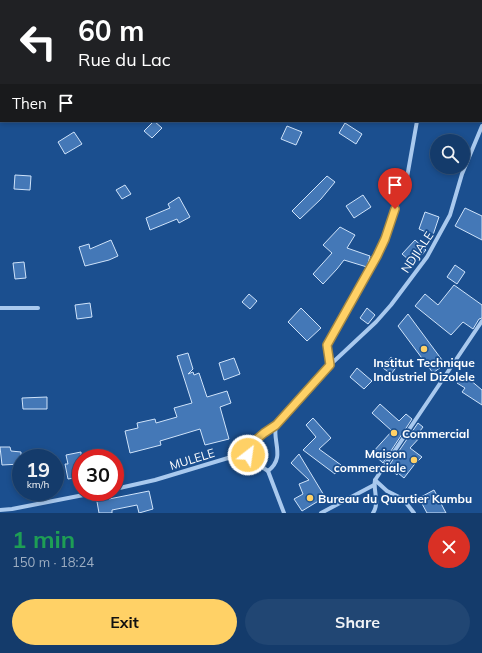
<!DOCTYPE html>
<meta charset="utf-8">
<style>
:root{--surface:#143b6b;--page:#214673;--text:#f1f3f6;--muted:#9dadc1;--line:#33557e;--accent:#ffd166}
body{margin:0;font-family:Mulish,sans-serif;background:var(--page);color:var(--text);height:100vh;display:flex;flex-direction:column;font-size:15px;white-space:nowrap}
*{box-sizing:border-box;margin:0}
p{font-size:13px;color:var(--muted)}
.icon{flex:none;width:22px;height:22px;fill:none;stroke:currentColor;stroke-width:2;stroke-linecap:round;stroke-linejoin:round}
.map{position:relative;height:513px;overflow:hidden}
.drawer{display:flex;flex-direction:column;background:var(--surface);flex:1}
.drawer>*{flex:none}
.banner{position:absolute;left:0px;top:0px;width:482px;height:122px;box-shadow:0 2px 6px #0003,0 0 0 1px var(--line);background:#202124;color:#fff;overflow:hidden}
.tools{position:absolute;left:430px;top:134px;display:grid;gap:8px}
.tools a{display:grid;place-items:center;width:40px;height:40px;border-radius:50%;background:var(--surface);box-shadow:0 2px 6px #0003,0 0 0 1px var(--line);font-size:20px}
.speed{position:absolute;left:12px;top:449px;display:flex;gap:8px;font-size:20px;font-weight:700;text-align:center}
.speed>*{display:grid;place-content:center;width:52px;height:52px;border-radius:50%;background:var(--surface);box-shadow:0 2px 6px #0003,0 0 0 1px var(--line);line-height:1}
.speed small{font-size:10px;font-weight:400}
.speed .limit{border:6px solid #d22;background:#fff;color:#111}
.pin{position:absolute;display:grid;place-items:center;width:34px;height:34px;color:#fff;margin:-41px -17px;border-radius:50% 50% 50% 0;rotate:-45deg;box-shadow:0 0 4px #0007}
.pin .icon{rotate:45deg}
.me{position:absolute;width:44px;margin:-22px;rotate:30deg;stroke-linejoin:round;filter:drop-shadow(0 0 3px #0008)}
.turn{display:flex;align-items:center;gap:14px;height:84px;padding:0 12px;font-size:18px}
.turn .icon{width:52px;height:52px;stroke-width:2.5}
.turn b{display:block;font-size:28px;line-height:34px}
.then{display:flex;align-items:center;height:38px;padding:0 12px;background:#0003;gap:8px;font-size:15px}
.round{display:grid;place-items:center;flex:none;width:42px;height:42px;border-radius:21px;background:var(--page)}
.summary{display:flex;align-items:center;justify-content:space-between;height:68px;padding:0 12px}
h1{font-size:24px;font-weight:700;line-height:30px;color:#1e9e55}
.primary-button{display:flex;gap:8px;margin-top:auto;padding:8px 12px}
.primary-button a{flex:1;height:46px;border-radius:24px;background:var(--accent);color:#111;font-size:16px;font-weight:700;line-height:46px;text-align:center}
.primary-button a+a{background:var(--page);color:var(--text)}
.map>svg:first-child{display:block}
.building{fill:#4478b7;stroke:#cfe3fa}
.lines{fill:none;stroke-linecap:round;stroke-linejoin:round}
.minor{stroke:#a9c9ee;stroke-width:4}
.route-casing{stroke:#a68842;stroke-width:10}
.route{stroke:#ffd166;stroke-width:7}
.poi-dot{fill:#ffd166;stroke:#1b4f8f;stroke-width:1.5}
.labels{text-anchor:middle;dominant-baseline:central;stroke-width:3.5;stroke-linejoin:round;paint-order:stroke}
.street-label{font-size:12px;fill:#fff;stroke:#1b4f8f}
.poi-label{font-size:12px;font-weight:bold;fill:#fff;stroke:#1b4f8f;text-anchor:start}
</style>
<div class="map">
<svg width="482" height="513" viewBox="0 0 482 513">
<rect width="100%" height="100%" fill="#1b4f8f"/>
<g class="building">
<path d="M 154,121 L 162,128 L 152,138 L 144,131 Z"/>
<path d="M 345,123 L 362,134 L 356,144 L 339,133 Z"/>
<path d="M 287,126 L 302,132 L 296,145 L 281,139 Z"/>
<path d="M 74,132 L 82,144 L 65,154 L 58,142 Z"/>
<path d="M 15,175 L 31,176 L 30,190 L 14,189 Z"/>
<path d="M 327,176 L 335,182 L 321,199 L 300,219 L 292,211 Z"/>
<path d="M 125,185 L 131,194 L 122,199 L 116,190 Z"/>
<path d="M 363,195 L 371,207 L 354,218 L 346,206 Z"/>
<path d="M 179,197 L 190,217 L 179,223 L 177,219 L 150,230 L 146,218 L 170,208 L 168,204 Z"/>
<path d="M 465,208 L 482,216 L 482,240 L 455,226 Z"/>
<path d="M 425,212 L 439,217 L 433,235 L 419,229 Z"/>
<path d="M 340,227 L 355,235 L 347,248 L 370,256 L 367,267 L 344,260 L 337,269 L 323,284 L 313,274 L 332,253 L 323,245 Z"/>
<path d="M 111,240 L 118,256 L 109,260 L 85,266 L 79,247 L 89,244 L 90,249 Z"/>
<path d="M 415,240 L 426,250 L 414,264 L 402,254 Z"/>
<path d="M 24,262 L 26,278 L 15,279 L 13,263 Z"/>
<path d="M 455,265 L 465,272 L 457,284 L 447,277 Z"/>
<path d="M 454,285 L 482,305 L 482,318 L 479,319 L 473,329 L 463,322 L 451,335 L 415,306 L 425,294 L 438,305 Z"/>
<path d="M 249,294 L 257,301 L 250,309 L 242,302 Z"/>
<path d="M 90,303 L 92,317 L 77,319 L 75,305 Z"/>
<path d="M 301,308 L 321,328 L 307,341 L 288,322 Z"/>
<path d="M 367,308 L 375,315 L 368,324 L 360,318 Z"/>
<path d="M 408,314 L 445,364 L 433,373 L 398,326 Z"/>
<path d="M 188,353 L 193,369 L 188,374 L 193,372 L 194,375 L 199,373 L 207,397 L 227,391 L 231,403 L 220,407 L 229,439 L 205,445 L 200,429 L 160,441 L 161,445 L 130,453 L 125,431 L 138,428 L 137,423 L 155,419 L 156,423 L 177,417 L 174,408 L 192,403 L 177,356 Z"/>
<path d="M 391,357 L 399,364 L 391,374 L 383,368 Z"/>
<path d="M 234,358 L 240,374 L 224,380 L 219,363 Z"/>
<path d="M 357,368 L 372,381 L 364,389 L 350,377 Z"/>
<path d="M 463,374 L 482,390 L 482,405 L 462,392 L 465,388 L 457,383 Z"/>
<path d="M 47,397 L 47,409 L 23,409 L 22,398 Z"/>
<path d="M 380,404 L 399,421 L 406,414 L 412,419 L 383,463 L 372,453 L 392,431 L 372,413 Z"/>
<path d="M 313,418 L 331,438 L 319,449 L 341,465 L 335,474 L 303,450 L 316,437 L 306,425 Z"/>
<path d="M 418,423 L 423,427 L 420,431 L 423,434 L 410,448 L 422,457 L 414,465 L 404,478 L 398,473 L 397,475 L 388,467 Z"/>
<path d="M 0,447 L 10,447 L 11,451 L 21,452 L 21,464 L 2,465 Z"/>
<path d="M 81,452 L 81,477 L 68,479 L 65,464 L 68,464 L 66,455 Z"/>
<path d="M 299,454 L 325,497 L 302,511 L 294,499 L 303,494 L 299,484 L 309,480 L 291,463 Z"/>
<path d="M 434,490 L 446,513 L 427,513 L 419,498 Z"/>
<path d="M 149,491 L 153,509 L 139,513 L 137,505 L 112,510 L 112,513 L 99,513 L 96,496 L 107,493 L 109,499 Z"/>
</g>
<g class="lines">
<g class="minor">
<path d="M 424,1 L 424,0"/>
<path d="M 0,308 L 38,308"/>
<path d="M 330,365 L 327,345 L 377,256 L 385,239 L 395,209 L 406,183 L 417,121"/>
<path d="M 248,455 L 256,463 L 268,471 L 284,513"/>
<path d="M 268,471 C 286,457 272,442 276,425"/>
<path d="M 375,480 L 387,491 L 403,499 L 414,513"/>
<path d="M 115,489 L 155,480 L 238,455 L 248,455 L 251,444 L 263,433 L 277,425 L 330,365 L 376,322 L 391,305 L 427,257 L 450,215 L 462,174 L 482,126"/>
<path d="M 0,510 L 12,509 L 99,492"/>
<path d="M 321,513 L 374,485"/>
<path d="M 373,513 C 380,502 373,492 375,480 L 482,321"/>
</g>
</g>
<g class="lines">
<g class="route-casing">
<path id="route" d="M 248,455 L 251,444 L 264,433 L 276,425 L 330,365 L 327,345 L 377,256 L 385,239 L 395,209"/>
</g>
<use href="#route" class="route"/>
</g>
<g class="poi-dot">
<circle cx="424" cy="349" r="4"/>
<circle cx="394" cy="433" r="4"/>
<circle cx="414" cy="460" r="4"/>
<circle cx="310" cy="498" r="4"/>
</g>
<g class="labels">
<g class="street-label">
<text transform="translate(417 252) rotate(-56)">NDJIALE</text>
<text transform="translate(192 459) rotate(-17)">MULELE</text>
</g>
<g class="poi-label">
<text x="424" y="362" text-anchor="middle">Institut Technique<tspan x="424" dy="14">Industriel Dizolele</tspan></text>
<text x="402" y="433">Commercial</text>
<text x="406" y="453" text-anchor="end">Maison<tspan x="406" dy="14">commerciale</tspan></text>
<text x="318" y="498">Bureau du Quartier Kumbu</text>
</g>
</g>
</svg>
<div class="tools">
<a><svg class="icon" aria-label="search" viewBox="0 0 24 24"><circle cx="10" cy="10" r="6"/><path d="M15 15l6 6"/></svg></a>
</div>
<div class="speed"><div>19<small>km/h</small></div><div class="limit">30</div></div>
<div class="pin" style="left:395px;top:209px;background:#d93025"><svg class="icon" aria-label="arrive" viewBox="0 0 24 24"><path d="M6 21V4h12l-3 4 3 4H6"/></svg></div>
<svg class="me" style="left:248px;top:455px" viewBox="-20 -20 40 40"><circle r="17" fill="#ffd166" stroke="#fff" stroke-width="3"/><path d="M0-11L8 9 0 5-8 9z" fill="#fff"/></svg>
<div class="banner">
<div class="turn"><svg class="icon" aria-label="left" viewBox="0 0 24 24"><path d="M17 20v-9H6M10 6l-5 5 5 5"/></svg><div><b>60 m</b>Rue du Lac</div></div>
<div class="then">Then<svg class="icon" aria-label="arrive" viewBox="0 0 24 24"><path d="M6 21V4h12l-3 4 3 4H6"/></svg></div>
</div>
</div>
<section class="drawer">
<div class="summary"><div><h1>1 min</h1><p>150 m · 18:24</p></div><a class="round" style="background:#d93025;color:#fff"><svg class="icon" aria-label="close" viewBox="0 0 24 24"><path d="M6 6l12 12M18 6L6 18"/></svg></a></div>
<div class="primary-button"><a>Exit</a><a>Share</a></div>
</section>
